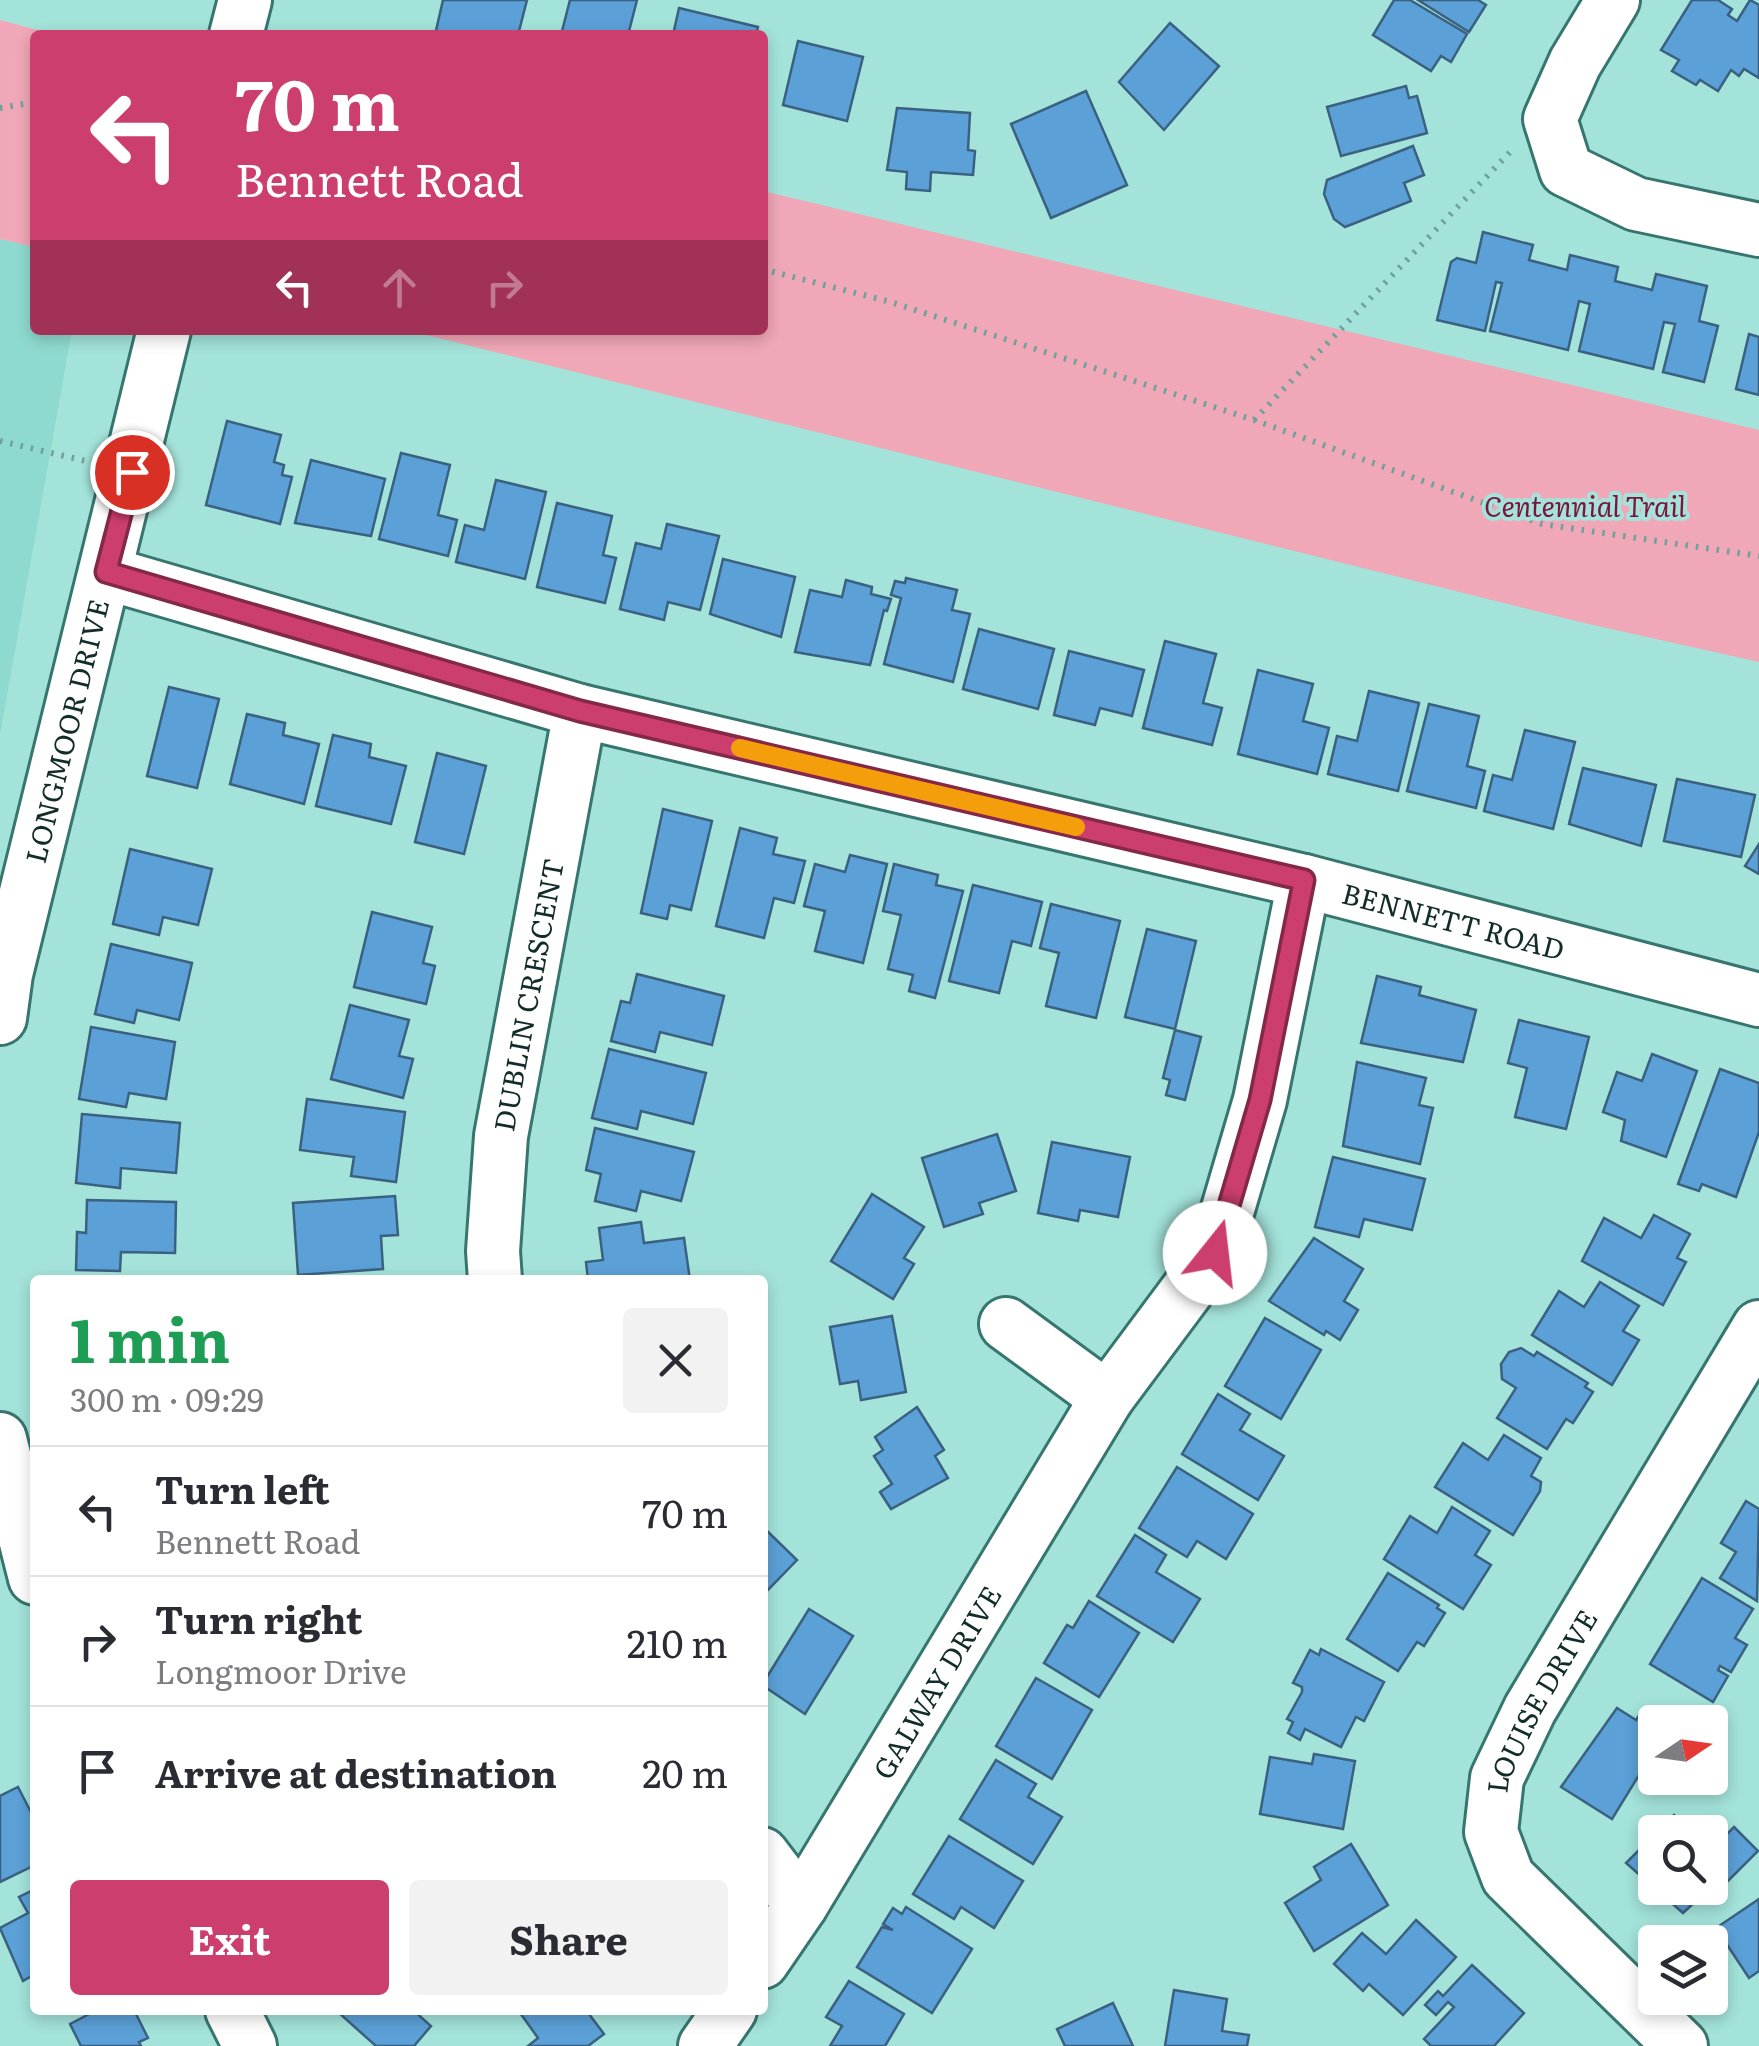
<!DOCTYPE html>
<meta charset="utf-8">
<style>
:root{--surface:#fff;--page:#f2f2f3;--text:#2b2b33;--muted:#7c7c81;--line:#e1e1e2;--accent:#cb3e6d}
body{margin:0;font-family:Literata,serif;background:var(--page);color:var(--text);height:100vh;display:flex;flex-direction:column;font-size:38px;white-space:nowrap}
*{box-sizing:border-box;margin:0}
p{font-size:32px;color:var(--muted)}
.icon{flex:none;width:55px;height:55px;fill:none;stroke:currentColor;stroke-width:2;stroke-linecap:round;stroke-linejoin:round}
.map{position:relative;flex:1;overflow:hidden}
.drawer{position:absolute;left:30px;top:1275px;width:738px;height:740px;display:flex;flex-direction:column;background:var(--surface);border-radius:10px;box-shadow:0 5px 15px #0003}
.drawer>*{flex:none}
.guide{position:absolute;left:30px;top:30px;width:738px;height:305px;border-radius:10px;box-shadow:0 5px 15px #0003;background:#cb3e6d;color:#fff;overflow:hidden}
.needle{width:65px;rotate:77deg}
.fabs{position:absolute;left:1638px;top:1705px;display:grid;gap:20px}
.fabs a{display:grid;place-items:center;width:90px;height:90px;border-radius:10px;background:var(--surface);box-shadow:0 5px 15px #0003;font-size:50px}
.pin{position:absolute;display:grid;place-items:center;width:85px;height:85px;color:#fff;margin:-42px;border:5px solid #fff;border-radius:50%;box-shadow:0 2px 10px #0007}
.me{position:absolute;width:110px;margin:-55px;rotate:16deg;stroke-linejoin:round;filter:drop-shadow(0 0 8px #0008)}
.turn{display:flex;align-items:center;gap:35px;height:210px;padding:0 40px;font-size:45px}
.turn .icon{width:130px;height:130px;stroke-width:2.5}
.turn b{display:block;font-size:70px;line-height:85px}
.lanes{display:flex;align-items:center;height:95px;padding:0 40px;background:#0003;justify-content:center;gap:50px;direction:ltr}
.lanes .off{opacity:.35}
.round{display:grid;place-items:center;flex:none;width:105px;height:105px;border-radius:10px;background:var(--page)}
.summary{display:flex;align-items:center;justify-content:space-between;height:170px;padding:0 40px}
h1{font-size:60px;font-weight:700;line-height:75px;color:#1e9e55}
.cta{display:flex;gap:20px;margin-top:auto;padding:20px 40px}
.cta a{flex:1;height:115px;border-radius:10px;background:var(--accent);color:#fff;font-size:40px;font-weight:700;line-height:115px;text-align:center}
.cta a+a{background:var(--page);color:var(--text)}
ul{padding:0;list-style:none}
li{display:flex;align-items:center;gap:30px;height:130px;padding:0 40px;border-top:2px solid var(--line)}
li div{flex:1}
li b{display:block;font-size:38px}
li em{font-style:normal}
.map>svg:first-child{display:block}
.built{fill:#8fdad0}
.green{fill:#f0a7b7}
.building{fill:#5ba0d7;stroke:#3b6180;stroke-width:2.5}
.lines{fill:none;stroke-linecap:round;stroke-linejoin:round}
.minor-casing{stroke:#37766e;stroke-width:58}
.path{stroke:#6fa19b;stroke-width:6;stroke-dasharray:2.5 8;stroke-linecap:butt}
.minor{stroke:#fff;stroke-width:52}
.route-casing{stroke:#842847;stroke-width:25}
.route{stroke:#cb3e6d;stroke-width:18}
.slow{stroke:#f59e0b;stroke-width:18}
.labels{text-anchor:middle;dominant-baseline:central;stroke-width:8;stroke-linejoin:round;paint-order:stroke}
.park-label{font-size:28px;font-style:italic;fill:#7b153b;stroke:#a3e3da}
.street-label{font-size:28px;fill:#122c29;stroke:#a3e3da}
</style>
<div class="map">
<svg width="1759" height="2046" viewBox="0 0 1759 2046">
<rect width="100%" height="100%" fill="#a3e3da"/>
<path class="built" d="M 0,239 L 35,247 L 35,330 L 72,330 L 0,735 Z"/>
<g class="green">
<path d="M 0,20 L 56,35 L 35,35 L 35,247 L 0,239 Z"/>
<path d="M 763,191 L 1759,430 L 1759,662 L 1580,622 L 406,330 L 762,330 Z"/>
</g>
<g class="building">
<path d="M 443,0 L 527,0 L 518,35 L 435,35 Z"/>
<path d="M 570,0 L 637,0 L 628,35 L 561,35 Z"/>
<path d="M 1394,0 L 1410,0 L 1467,34 L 1451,62 L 1441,56 L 1431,71 L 1373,35 Z"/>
<path d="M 1418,0 L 1478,0 L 1486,5 L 1469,32 Z"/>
<path d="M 1692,0 L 1718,0 L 1732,9 L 1728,15 L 1737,21 L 1750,0 L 1759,5 L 1759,78 L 1744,69 L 1739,76 L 1731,70 L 1718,91 L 1700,80 L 1696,85 L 1672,71 L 1679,60 L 1661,50 Z"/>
<path d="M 679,8 L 758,27 L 756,35 L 673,35 Z"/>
<path d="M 1170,23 L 1219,66 L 1164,130 L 1119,82 Z"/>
<path d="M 798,41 L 863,57 L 847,121 L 783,105 Z"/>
<path d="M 1406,86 L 1409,98 L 1417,96 L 1427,133 L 1341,156 L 1327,107 Z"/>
<path d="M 1086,91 L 1127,185 L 1051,218 L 1011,124 Z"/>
<path d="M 897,108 L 970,113 L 968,150 L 975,151 L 973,175 L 931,172 L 930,191 L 906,189 L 907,172 L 887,170 Z"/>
<path d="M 1413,146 L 1424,175 L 1404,183 L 1411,201 L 1345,227 L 1334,219 L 1324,194 L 1327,180 Z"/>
<path d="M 1483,232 L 1533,245 L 1529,260 L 1567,270 L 1570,255 L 1618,267 L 1615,281 L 1652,290 L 1656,274 L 1707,286 L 1699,321 L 1718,326 L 1704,382 L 1663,372 L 1675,324 L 1664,322 L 1653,369 L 1579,351 L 1590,304 L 1579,301 L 1568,350 L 1490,331 L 1502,283 L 1496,282 L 1485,331 L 1437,320 L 1451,262 L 1457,258 L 1476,263 Z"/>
<path d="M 1749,334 L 1759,337 L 1759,395 L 1736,389 Z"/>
<path d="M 227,421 L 281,435 L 274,462 L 284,465 L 282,475 L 292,477 L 280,524 L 206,505 Z"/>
<path d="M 401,453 L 450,465 L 438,515 L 457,520 L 448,556 L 379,539 Z"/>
<path d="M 311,460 L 385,479 L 371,536 L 295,523 Z"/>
<path d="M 496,480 L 546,492 L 525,579 L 456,562 L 465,525 L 484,530 Z"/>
<path d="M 557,503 L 612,516 L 603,555 L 616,558 L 605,603 L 537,587 Z"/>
<path d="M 667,524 L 719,536 L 700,610 L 668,602 L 664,620 L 620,609 L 636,543 L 661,549 Z"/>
<path d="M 723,559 L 795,577 L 781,637 L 710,614 Z"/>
<path d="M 906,578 L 957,590 L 952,610 L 970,614 L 953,682 L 884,664 L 901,598 L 891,595 L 895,581 L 905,583 Z"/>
<path d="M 846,580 L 872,587 L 871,594 L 891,599 L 887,611 L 884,610 L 870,665 L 795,652 L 810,590 L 842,597 Z"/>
<path d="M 979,629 L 1054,649 L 1038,709 L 963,689 Z"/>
<path d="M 1165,641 L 1216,654 L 1203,703 L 1222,708 L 1212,745 L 1143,728 Z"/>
<path d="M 1069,651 L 1144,670 L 1132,716 L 1100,708 L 1095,725 L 1054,715 Z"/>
<path d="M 1258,670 L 1313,684 L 1303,721 L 1329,728 L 1317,774 L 1238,754 Z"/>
<path d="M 169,687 L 219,699 L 197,788 L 147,776 Z"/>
<path d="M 1369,691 L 1419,703 L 1398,791 L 1328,774 L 1337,736 L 1357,741 Z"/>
<path d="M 1429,704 L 1479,716 L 1467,766 L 1485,771 L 1476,808 L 1407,791 Z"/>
<path d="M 247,714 L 285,723 L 283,735 L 319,744 L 304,804 L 230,784 Z"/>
<path d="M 1525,730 L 1575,742 L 1553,829 L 1484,811 L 1493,775 L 1512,780 Z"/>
<path d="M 333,735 L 371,744 L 369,757 L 406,766 L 391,824 L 316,806 Z"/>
<path d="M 437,753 L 486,766 L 464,854 L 415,842 Z"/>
<path d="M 1583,768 L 1656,785 L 1641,846 L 1569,824 Z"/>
<path d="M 1677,779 L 1755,795 L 1741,857 L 1664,841 Z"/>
<path d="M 663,809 L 712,821 L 691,910 L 670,905 L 667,919 L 641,913 Z"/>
<path d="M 740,828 L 777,838 L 773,854 L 805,861 L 794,903 L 774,898 L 764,938 L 716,926 Z"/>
<path d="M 1759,844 L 1759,874 L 1745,866 Z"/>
<path d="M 130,849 L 212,869 L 198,925 L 163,917 L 159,935 L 113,924 Z"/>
<path d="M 850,855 L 887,864 L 863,963 L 815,951 L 825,911 L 804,906 L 815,864 L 845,872 Z"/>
<path d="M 894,864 L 938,875 L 936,885 L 963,891 L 935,998 L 909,991 L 913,975 L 888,969 L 901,915 L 883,911 Z"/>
<path d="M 973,885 L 1042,902 L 1031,946 L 1012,941 L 999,993 L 949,981 Z"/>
<path d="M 1051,904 L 1120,921 L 1096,1018 L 1046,1006 L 1059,953 L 1040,948 Z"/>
<path d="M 372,912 L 432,927 L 423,963 L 435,966 L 426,1004 L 354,987 Z"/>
<path d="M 1147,929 L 1196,941 L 1175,1029 L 1125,1017 Z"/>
<path d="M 111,944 L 192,963 L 179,1020 L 137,1010 L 134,1023 L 95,1014 Z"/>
<path d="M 637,974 L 724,996 L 712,1045 L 660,1032 L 655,1052 L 611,1041 L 621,1001 L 630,1003 Z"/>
<path d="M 1377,976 L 1421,987 L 1419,995 L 1476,1010 L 1463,1062 L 1361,1043 Z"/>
<path d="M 350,1005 L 409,1020 L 399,1056 L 413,1059 L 403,1098 L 331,1079 Z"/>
<path d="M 1519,1020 L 1589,1037 L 1566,1129 L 1515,1117 L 1527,1068 L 1508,1063 Z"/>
<path d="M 91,1027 L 175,1042 L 166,1099 L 129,1093 L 126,1107 L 79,1099 Z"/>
<path d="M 1175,1030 L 1201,1037 L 1185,1100 L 1166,1095 L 1170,1080 L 1163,1078 Z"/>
<path d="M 609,1049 L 706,1073 L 693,1124 L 641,1111 L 637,1129 L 592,1118 Z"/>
<path d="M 1652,1054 L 1697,1071 L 1666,1157 L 1621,1141 L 1625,1120 L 1603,1112 L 1617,1072 L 1642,1081 Z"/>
<path d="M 1357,1062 L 1426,1078 L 1419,1105 L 1433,1108 L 1420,1164 L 1343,1146 Z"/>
<path d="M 1720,1069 L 1759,1083 L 1759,1132 L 1736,1197 L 1702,1184 L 1699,1191 L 1678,1184 Z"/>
<path d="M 307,1099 L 405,1112 L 396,1182 L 351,1176 L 354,1157 L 300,1150 Z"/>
<path d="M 82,1114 L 180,1123 L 176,1173 L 121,1168 L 120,1188 L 76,1183 Z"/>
<path d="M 595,1128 L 694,1152 L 681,1201 L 641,1191 L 636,1211 L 595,1201 L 601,1174 L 586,1170 Z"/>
<path d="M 997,1134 L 1016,1191 L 979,1203 L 983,1214 L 944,1227 L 922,1158 Z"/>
<path d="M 1052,1142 L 1130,1157 L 1118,1217 L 1080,1210 L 1078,1221 L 1038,1213 Z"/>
<path d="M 1333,1157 L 1425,1179 L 1412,1230 L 1364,1219 L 1359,1237 L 1315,1227 Z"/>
<path d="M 872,1194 L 924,1227 L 904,1258 L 914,1264 L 893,1299 L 831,1261 Z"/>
<path d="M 395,1196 L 398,1235 L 381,1236 L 383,1269 L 298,1275 L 293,1203 Z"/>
<path d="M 87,1200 L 176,1202 L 175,1253 L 121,1252 L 120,1271 L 76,1270 L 77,1232 L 86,1233 Z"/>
<path d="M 1654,1215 L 1690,1234 L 1677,1258 L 1686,1262 L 1663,1305 L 1582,1261 L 1604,1218 L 1641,1238 Z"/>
<path d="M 641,1222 L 644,1243 L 684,1238 L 690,1280 L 588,1280 L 586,1262 L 603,1260 L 599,1228 Z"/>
<path d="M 1314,1238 L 1363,1269 L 1344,1301 L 1358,1310 L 1340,1340 L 1326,1331 L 1324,1335 L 1269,1301 Z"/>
<path d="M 1600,1282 L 1639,1306 L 1623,1331 L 1639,1340 L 1612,1385 L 1532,1335 L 1559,1291 L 1584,1307 Z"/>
<path d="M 892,1316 L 906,1392 L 861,1400 L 858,1381 L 840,1384 L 830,1327 Z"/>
<path d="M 1265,1318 L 1321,1350 L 1281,1419 L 1225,1386 Z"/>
<path d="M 1521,1348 L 1534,1356 L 1537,1352 L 1588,1383 L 1585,1387 L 1593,1392 L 1573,1423 L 1566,1419 L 1547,1449 L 1497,1418 L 1516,1388 L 1502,1379 L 1501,1364 L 1509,1352 Z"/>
<path d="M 1218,1394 L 1250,1414 L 1240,1430 L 1284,1456 L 1258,1500 L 1182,1454 Z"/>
<path d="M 917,1407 L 944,1450 L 935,1456 L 948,1478 L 891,1509 L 880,1492 L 892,1484 L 874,1456 L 883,1450 L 875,1437 Z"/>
<path d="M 1504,1435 L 1541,1458 L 1531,1476 L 1541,1482 L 1540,1491 L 1513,1535 L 1435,1487 L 1463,1443 L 1488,1460 Z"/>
<path d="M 1177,1467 L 1253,1514 L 1226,1559 L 1197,1541 L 1187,1557 L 1139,1528 Z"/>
<path d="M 1746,1501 L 1759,1509 L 1757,1601 L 1720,1578 L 1736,1552 L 1721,1543 Z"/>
<path d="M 1452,1507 L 1490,1531 L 1475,1555 L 1491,1565 L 1463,1609 L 1384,1559 L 1410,1516 L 1437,1533 Z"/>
<path d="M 762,1526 L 797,1560 L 762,1596 Z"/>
<path d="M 1135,1535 L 1166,1555 L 1156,1572 L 1200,1599 L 1173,1642 L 1097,1596 Z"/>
<path d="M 1388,1573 L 1439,1605 L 1437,1608 L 1445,1613 L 1424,1646 L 1417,1642 L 1398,1671 L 1347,1639 Z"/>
<path d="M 1702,1578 L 1753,1609 L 1735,1638 L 1747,1645 L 1731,1672 L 1720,1666 L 1718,1670 L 1728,1676 L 1713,1702 L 1650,1664 Z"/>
<path d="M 1089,1601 L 1139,1633 L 1099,1697 L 1044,1663 L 1067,1625 L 1073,1628 Z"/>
<path d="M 809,1609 L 853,1636 L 805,1714 L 762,1685 Z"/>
<path d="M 1321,1649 L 1384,1682 L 1364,1721 L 1356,1717 L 1341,1747 L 1305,1729 L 1300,1740 L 1288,1733 L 1293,1722 L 1287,1719 L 1302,1692 L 1302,1687 L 1293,1683 L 1310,1650 L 1319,1655 Z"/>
<path d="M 1036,1678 L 1092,1710 L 1052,1779 L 996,1746 Z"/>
<path d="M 1617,1708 L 1636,1720 L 1643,1709 L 1660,1720 L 1653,1730 L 1655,1749 L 1612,1819 L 1561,1787 Z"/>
<path d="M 1314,1754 L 1355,1761 L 1343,1829 L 1260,1814 L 1270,1757 L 1312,1764 Z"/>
<path d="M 996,1760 L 1036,1784 L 1028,1797 L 1062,1817 L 1033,1864 L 960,1819 Z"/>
<path d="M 18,1787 L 35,1820 L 35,1865 L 0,1882 L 0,1796 Z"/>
<path d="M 1674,1815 L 1688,1829 L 1684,1832 L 1657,1832 Z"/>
<path d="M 1734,1827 L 1758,1851 L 1719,1890 L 1714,1884 L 1710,1887 L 1710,1851 Z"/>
<path d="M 1655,1834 L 1655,1888 L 1710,1888 L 1683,1913 L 1626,1863 Z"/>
<path d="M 949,1836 L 1023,1881 L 994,1928 L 961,1907 L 954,1919 L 913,1894 Z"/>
<path d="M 1351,1844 L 1388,1905 L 1314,1951 L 1285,1903 L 1321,1880 L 1314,1867 Z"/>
<path d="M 35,1889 L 35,1974 L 23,1981 L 0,1928 L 28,1913 L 19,1897 Z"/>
<path d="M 1759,1899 L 1759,1971 L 1749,1978 L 1716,1928 Z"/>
<path d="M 906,1907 L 972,1949 L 932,2013 L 857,1967 L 882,1927 L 893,1930 L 883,1924 L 893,1908 L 902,1914 Z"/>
<path d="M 1416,1920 L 1456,1957 L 1403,2015 L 1369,1984 L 1363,1991 L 1334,1964 L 1362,1933 L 1386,1954 Z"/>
<path d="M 1472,1965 L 1524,2013 L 1494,2046 L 1431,2046 L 1424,2039 L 1454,2007 L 1448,2002 L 1436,2015 L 1425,2005 L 1438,1991 L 1443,1996 Z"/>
<path d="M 849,1981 L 904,2014 L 885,2046 L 830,2046 L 842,2026 L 826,2017 Z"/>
<path d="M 1174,1990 L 1227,1999 L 1222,2031 L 1249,2035 L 1247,2046 L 1165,2046 Z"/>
<path d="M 1113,2003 L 1133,2046 L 1065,2046 L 1057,2029 Z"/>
<path d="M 97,2010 L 134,2010 L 148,2038 L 139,2042 L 141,2046 L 81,2046 L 70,2024 Z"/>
<path d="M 342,2010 L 413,2010 L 431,2026 L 414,2046 L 376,2046 L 339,2013 Z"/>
<path d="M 518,2010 L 586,2010 L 604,2034 L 588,2046 L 528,2046 L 538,2038 Z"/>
</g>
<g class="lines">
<g class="minor-casing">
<g id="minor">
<path d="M 1613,0 L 1575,63 L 1550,119 L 1566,170 L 1636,204 L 1759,230"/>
<path d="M 236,35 L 245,0"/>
<path id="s1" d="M 106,573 L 580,711 L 1304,881 L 1759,1000"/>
<path id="s2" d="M 0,1018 L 6,974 L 164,330"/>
<path id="s3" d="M 495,1280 L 493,1251 L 501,1136 L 580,711"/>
<path d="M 1006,1324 L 1107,1398"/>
<path d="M 0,1439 L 35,1578"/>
<path d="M 762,1854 L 801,1905"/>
<path id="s4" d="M 762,1962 L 801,1905 L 1107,1398 L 1215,1253 L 1260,1100 L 1304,881"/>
<path d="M 232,2010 L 250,2046"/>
<path d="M 705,2046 L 730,2010"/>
<path id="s5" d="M 1681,2046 L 1508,1877 L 1491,1832 L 1497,1778 L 1530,1709 L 1759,1327"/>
</g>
</g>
<g class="path">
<path d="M 0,108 L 35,102"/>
<path d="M 762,269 L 891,302 L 1254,420 L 1542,524 L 1759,556"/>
<path d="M 1254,420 L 1512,150"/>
<path d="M 0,441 L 86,461"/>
</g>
<use href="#minor" class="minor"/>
</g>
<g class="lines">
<g class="route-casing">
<path id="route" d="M 132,472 L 106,572 L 580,711 L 1304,880 L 1260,1100 L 1215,1253"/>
</g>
<use href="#route" class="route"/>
<path class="slow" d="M 740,748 L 1076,827"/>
</g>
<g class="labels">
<g class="park-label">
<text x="1585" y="505">Centennial Trail</text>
</g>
<g class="street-label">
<text stroke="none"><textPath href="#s2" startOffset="295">LONGMOOR DRIVE</textPath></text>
<text stroke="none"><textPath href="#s1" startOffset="1392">BENNETT ROAD</textPath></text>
<text stroke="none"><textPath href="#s3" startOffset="288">DUBLIN CRESCENT</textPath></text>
<text stroke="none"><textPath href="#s4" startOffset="330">GALWAY DRIVE</textPath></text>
<text stroke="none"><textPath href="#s5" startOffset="432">LOUISE DRIVE</textPath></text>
</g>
</g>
</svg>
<div class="fabs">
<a><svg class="needle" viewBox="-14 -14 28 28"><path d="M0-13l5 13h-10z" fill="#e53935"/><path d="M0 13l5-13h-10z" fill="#7c7c81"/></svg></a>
<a><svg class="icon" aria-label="search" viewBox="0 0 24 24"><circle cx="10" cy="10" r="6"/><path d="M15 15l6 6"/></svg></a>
<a><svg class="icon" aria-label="layers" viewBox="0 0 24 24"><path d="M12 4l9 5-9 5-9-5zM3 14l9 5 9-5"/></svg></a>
</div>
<div class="pin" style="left:132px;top:472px;background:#d93025"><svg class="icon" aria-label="arrive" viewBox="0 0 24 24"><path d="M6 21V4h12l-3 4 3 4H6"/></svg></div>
<svg class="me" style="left:1215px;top:1253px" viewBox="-20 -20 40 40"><circle r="19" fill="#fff"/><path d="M0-13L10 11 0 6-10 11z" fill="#cb3e6d"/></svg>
<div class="guide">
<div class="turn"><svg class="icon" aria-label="left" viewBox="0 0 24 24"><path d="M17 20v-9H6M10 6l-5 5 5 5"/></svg><div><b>70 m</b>Bennett Road</div></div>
<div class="lanes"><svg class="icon" aria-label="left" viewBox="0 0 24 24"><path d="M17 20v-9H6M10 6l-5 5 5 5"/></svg><svg class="icon off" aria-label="ahead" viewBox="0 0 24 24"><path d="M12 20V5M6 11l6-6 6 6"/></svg><svg class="icon off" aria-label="right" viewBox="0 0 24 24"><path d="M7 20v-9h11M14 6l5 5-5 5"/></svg></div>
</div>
<section class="drawer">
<div class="summary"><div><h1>1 min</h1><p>300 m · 09:29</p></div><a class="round"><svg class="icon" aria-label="close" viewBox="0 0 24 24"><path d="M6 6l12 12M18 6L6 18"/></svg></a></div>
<ul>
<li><svg class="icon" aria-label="left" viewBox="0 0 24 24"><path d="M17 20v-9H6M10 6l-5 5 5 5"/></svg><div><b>Turn left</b><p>Bennett Road</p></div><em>70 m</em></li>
<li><svg class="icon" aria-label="right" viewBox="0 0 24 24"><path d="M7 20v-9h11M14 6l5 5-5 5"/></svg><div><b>Turn right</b><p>Longmoor Drive</p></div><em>210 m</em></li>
<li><svg class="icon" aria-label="arrive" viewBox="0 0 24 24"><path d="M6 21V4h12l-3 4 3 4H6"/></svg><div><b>Arrive at destination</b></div><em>20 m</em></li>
</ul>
<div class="cta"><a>Exit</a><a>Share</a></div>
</section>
</div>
